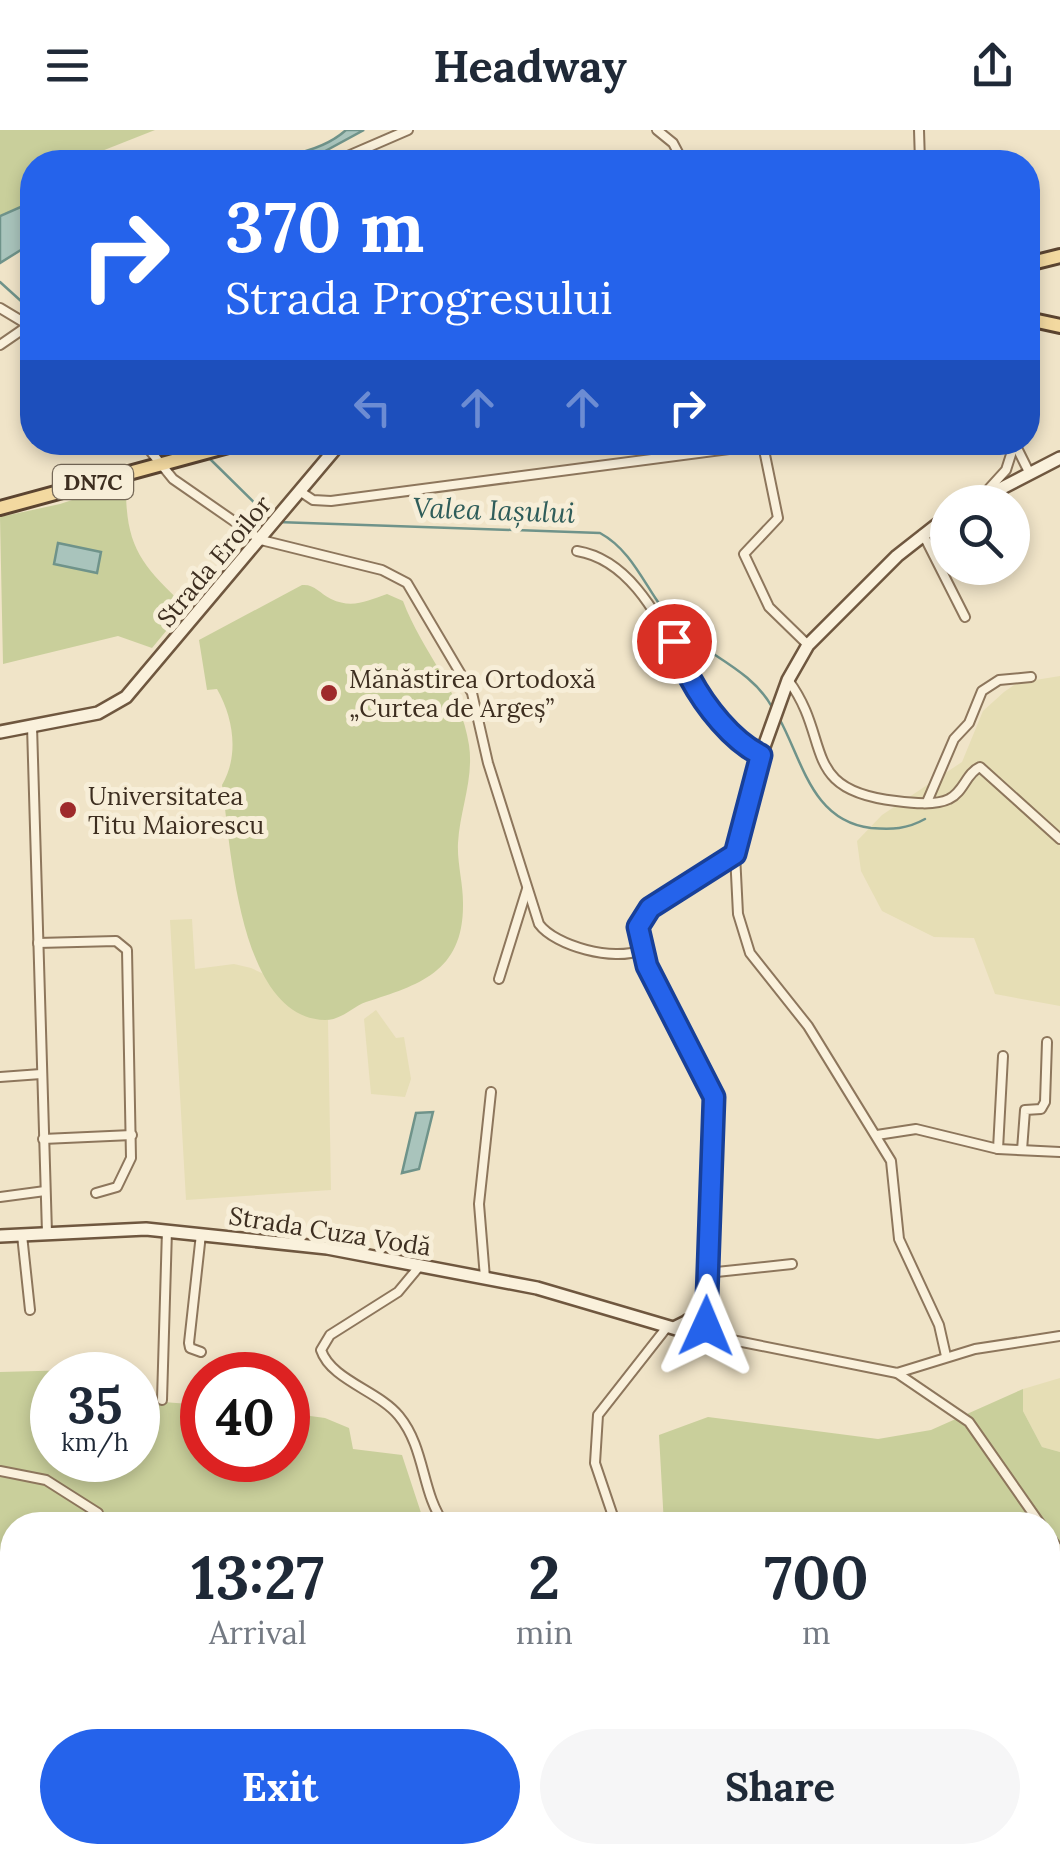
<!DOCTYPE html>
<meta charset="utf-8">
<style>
:root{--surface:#fff;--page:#f6f6f7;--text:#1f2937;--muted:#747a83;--accent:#2563eb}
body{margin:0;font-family:Lora,serif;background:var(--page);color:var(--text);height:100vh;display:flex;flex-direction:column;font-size:38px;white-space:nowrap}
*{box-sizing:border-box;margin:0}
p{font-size:32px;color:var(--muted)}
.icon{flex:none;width:55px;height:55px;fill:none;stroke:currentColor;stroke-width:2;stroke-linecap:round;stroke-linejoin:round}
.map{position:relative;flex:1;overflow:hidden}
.drawer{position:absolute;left:0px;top:1382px;width:1060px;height:352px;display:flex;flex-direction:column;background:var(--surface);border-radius:40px 40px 0 0;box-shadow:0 5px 15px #0003}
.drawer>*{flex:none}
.hud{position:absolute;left:20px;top:20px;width:1020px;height:305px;border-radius:40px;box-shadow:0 5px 15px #0003;background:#2563eb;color:#fff;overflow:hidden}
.buttons{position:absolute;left:930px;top:355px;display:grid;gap:20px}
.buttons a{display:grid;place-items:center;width:100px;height:100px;border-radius:50%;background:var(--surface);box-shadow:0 5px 15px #0003;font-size:50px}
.speed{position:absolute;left:30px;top:1222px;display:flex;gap:20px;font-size:50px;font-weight:700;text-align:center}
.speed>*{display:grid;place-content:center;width:130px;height:130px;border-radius:50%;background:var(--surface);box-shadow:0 5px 15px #0003;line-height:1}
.speed small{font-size:25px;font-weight:400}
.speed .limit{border:15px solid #d22;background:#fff;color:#111}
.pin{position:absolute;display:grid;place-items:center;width:85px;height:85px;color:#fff;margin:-42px;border:5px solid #fff;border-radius:50%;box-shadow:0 2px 10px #0007}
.me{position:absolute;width:110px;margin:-55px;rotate:1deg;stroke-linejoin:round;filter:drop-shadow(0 0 8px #0008)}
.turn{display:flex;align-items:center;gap:35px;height:210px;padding:0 40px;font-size:45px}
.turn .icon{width:130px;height:130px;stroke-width:2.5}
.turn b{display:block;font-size:70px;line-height:85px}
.lanes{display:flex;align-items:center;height:95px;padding:0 40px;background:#0003;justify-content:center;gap:50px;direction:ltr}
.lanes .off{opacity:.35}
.eta{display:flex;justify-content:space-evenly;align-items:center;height:170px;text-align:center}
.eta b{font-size:60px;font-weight:800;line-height:70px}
.cta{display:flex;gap:20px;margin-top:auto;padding:20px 40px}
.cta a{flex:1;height:115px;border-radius:60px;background:var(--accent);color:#fff;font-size:40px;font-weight:800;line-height:115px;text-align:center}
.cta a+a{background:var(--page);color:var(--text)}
header{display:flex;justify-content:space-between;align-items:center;height:130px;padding:0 40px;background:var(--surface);font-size:45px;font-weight:800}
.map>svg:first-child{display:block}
.farmland{fill:#e6deb5}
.green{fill:#c9cf9b}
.water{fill:#a9c4bc;stroke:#6f938a;stroke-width:2.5}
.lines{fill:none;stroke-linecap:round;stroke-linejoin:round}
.stream{stroke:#6f938a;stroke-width:2.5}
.street-casing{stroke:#8d765c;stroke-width:12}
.secondary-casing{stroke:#6f573f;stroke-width:16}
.primary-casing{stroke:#5b4430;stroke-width:18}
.street{stroke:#faf1dc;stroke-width:8}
.secondary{stroke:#faf1dc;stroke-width:11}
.primary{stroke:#f3d9a0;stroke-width:12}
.route-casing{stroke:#184099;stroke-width:25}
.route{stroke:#2563eb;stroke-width:18}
.poi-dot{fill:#9e2a2b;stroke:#f7eed8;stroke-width:4}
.labels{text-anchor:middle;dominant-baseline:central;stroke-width:10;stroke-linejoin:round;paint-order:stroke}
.shield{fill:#f7eed8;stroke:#756857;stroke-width:2.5}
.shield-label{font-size:22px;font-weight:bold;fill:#3d2e20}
.street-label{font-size:25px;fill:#3d2e20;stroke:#f7eed8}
.poi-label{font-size:25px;fill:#3d2e20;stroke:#f7eed8;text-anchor:start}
.water-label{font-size:28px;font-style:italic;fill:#2f5d5a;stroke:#f7eed8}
</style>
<header><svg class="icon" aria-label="menu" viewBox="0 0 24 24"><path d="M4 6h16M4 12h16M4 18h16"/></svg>Headway<svg class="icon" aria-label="share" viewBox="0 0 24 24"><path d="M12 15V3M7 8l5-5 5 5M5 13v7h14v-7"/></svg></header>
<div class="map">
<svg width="1060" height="1734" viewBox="0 0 1060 1734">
<rect width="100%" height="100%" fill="#f0e4c8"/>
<g class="farmland">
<path d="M 1060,546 L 1060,876 L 995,864 L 974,808 L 934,807 L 882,781 L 861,741 L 857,711 L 882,685 L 962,632 L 983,581 L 1004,562 L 1017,553 Z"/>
<path d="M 192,789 L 195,839 L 234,834 L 251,838 L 264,844 L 297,879 L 328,890 L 331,1060 L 186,1070 L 170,790 Z"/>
<path d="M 376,880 L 396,908 L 404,907 L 411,949 L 405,967 L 371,964 L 364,889 Z"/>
<path d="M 1060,1248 L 1060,1322 L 1042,1317 L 1023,1281 L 1023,1259 Z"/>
</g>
<g class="green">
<path d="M 0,0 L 155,0 L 74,32 L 32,32 L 32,53 L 0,121 Z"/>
<path d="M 126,352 C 125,416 140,434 186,477 L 152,518 L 118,506 L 3,534 L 0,387 L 60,374 Z"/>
<path d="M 302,455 C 315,454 319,463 331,469 C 352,479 367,471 387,464 L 403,471 C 422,522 461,560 469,615 C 474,649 460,679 458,713 C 457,733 463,753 463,773 C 464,842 419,855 366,872 C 352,877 342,890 325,890 C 238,888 231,715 222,655 C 239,626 234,589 217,559 L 207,560 L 199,510 Z"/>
<path d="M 114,1239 L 114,1245 L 52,1245 L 52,1330 L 138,1330 L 138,1270 L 202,1275 L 202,1330 L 288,1330 L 288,1283 L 325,1288 L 349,1298 L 353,1319 L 402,1325 L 425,1395 L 12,1395 L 12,1722 L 1048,1722 L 1048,1395 L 664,1395 L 659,1305 L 708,1287 L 878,1309 L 931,1300 L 1023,1259 L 1023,1281 L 1042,1317 L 1060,1322 L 1060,1734 L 0,1734 L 0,1242 Z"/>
</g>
<g class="water">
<path d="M 346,0 L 364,0 L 305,32 L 183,32 C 234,27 306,36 346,0 Z"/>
<path d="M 32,72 L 32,113 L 0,133 L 0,86 Z"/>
<path d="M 58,413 L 101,422 L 97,443 L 54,434 Z"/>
<path d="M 433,982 L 419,1039 L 402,1043 L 416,983 Z"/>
</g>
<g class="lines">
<g class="stream">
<path d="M 0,152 L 32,181"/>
<path d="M 191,312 L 198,319"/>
<path d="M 208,327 L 270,388"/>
<path d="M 277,392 L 600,403 C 635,422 647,463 673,492 C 702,524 750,537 772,577"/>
<path d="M 779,588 C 803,632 812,691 871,698 C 892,700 907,699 925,689"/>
</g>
<g class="street-casing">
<g id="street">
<path d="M 657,0 L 673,13 L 683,32"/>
<path d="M 919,0 L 920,32"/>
<path d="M 334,32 L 408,0"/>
<path d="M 752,32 L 764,32"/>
<path d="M 0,178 L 30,196"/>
<path d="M 0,215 L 32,193"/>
<path d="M 143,312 L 173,349 L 261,410 L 382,440 L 407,453 L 472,563 L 488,633 L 539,794 C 555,816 615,832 640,820"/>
<path d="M 1014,312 L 1030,344"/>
<path d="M 763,315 L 778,388 L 744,424 L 769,477 L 808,515"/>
<path d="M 301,362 L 313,370 L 331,371 L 782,312"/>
<path d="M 986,362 L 1006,340 L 1014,315"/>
<path d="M 923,404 L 965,487"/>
<path d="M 577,421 C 668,436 682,589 761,625"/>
<path d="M 788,550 C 833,610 798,660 896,671 C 911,673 935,676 949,669 C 964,662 966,643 980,637 L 1060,709"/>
<path d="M 32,596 L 47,1103"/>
<path d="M 927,672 L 954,609 L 969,593 L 982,561 L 999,550 L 1031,547"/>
<path d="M 735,724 L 738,784 L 750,823 L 808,896 L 891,1031 L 899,1109 L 939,1195 L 946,1226"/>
<path d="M 38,813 L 116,811 L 127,820 L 131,1028 L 117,1057 L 96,1063"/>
<path d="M 499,849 L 527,759"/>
<path d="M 0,947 L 41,944"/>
<path d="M 877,1005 L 916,999 L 998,1019 L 1060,1022"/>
<path d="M 43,1009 L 132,1005"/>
<path d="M 998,1019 L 1003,926"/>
<path d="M 1022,1020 L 1025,980 L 1041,979 L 1045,972 L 1047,912"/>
<path d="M 0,1067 L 45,1061"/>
<path d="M 201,1104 L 189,1213 L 190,1218 L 201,1222"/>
<path d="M 22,1105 L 30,1180"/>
<path d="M 418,1138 L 398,1162 L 330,1205 L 321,1220 C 331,1250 379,1261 399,1286 C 426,1319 421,1363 445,1395"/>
<path d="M 707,1143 L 792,1134"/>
<path d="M 485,1148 L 479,1074 L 491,962"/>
<path d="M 702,1204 L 897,1243 L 975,1219 L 1060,1206"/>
<path d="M 897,1243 L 969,1292 L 1041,1395"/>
<path d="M 162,1270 L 167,1100"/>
<path d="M 0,1341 L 46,1350 L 98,1383"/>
<path d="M 616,1395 L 595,1333 L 598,1285 L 667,1197"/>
<path d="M 1048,1404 L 1060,1422"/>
<path d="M 614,1722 L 619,1734"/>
</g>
</g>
<g class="secondary-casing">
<g id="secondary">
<path d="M 975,372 L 1060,328"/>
<path d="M 0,602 L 98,583 L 126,567 L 341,312"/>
<path d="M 0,1106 L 146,1099 L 327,1118 L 537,1158 L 690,1203"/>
<path d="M 705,1191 L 714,967 L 647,836 L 638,797 L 649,777 L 735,724 L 761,625 L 788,550 L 808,515 L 897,426 L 948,386"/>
<path d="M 676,1197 L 698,1186 L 705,1191 L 705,1200 L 694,1205 L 687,1191"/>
</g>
</g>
<g class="primary-casing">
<g id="primary">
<path d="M 1028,134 L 1060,126"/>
<path d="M 1028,189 L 1060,196"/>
<path d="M 0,378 L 243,312"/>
</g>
</g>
<use href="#street" class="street"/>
<use href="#secondary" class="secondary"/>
<use href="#primary" class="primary"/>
</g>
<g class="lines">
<g class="route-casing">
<path id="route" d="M 674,511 C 681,523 683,536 690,548 C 705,576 732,611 761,625 L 735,724 L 650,778 L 638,797 L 647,836 L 714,967 L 706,1196"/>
</g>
<use href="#route" class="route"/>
</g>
<g class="poi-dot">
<circle cx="329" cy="563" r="10"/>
<circle cx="68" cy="680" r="10"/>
</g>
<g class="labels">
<rect class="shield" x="53" y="335" width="80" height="34" rx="8"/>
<g class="shield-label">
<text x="93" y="352">DN7C</text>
</g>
<g class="street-label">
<text transform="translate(214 431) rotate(-50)">Strada Eroilor</text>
<text transform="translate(330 1101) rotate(9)">Strada Cuza Vodă</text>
</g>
<g class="poi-label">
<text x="349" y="549">Mănăstirea Ortodoxă<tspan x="349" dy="29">„Curtea de Argeș”</tspan></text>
<text x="88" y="666">Universitatea<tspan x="88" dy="29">Titu Maiorescu</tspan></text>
</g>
<g class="water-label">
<text transform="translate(494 380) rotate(2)">Valea Iașului</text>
</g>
</g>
</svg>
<div class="buttons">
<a><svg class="icon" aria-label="search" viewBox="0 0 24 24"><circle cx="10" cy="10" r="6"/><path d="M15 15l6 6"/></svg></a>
</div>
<div class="speed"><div>35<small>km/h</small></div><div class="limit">40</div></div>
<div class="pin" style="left:674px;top:511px;background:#d93025"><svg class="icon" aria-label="arrive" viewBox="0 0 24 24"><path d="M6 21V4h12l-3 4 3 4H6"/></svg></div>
<svg class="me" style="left:706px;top:1196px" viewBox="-20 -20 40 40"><path d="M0-17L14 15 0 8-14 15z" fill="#2563eb" stroke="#fff" stroke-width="4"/></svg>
<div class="hud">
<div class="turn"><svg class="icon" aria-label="right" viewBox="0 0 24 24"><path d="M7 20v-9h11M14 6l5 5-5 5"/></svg><div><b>370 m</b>Strada Progresului</div></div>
<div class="lanes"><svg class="icon off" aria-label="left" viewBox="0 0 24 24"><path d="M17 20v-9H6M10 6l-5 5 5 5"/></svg><svg class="icon off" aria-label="ahead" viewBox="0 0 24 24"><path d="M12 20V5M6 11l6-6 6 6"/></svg><svg class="icon off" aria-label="ahead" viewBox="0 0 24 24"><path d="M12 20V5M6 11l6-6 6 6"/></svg><svg class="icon" aria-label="right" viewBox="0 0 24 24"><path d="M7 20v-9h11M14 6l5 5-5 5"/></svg></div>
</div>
<section class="drawer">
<div class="eta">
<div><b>13:27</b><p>Arrival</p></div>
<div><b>2</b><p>min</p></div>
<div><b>700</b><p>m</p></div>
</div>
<div class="cta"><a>Exit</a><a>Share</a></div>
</section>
</div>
